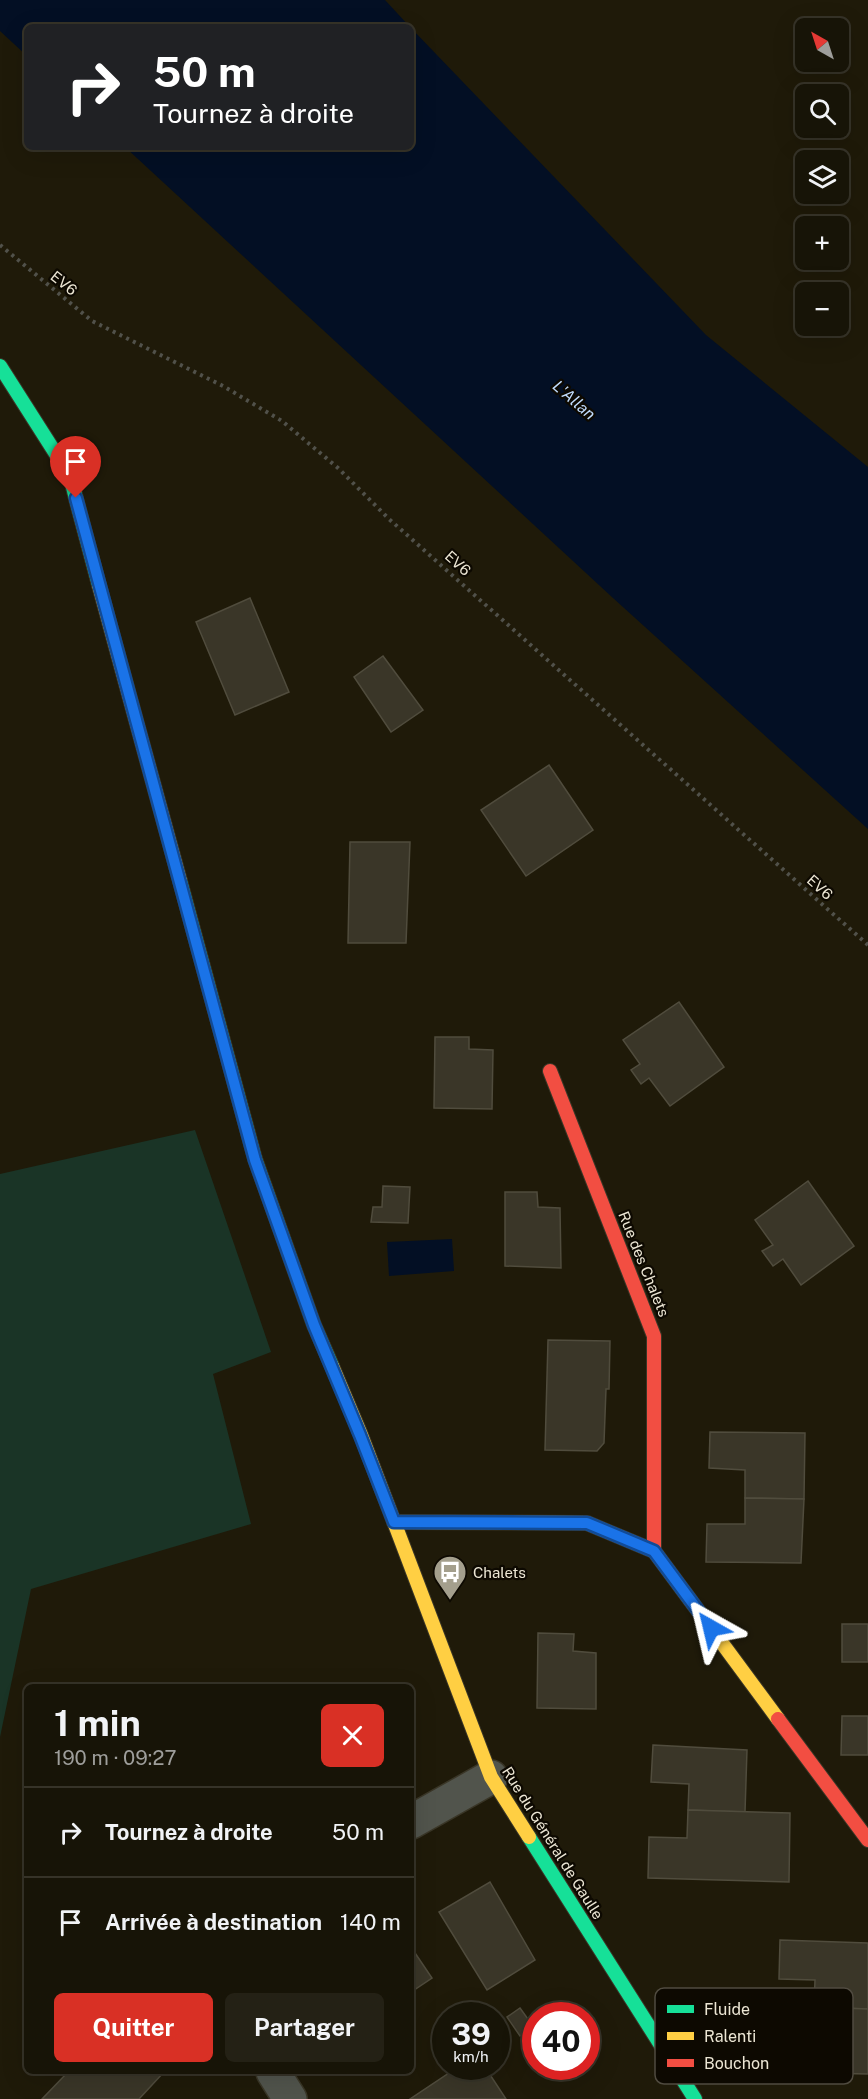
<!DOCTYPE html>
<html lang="fr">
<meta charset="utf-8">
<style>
:root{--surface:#171407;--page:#242115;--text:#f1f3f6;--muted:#9e9e9b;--line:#363328;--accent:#d93025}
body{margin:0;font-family:"Public Sans",sans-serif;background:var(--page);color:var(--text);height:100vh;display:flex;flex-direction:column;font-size:22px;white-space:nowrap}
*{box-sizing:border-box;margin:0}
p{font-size:20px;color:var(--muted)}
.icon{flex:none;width:33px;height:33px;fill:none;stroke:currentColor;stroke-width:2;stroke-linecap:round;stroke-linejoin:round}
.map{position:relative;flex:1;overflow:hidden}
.details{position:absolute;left:24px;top:1684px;width:390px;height:390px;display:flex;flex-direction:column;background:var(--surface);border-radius:9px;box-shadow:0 6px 24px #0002,0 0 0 2px var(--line)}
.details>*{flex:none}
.guide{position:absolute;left:24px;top:24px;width:390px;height:126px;border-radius:9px;box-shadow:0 6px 24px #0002,0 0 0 2px var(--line);background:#202124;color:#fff;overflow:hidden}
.needle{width:39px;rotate:321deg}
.fabs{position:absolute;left:795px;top:18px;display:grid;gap:12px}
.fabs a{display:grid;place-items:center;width:54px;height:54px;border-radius:9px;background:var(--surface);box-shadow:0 6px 24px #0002,0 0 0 2px var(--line);font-size:30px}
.speed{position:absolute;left:432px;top:2002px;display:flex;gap:12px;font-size:30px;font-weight:700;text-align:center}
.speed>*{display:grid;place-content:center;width:78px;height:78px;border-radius:50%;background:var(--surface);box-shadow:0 6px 24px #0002,0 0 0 2px var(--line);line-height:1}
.speed small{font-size:15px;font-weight:400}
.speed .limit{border:9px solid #d22;background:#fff;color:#111}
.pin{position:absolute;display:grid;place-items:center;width:51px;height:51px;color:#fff;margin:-62px -26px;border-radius:50% 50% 50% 0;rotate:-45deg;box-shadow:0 0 6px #0007}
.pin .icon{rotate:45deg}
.me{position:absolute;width:66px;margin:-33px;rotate:323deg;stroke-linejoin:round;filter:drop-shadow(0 0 4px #0008)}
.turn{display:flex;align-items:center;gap:21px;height:126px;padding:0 30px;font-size:27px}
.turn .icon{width:78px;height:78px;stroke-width:2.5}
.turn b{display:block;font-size:42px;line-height:51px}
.round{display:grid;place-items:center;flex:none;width:63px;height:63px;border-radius:9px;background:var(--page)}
.headline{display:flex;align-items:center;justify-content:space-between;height:102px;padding:0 30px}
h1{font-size:36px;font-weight:700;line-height:45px}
.action{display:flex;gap:12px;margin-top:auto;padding:12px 30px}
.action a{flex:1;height:69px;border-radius:9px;background:var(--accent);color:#fff;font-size:24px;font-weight:700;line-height:69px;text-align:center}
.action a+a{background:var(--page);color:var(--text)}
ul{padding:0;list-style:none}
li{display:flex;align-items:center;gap:18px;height:90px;padding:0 30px;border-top:2px solid var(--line)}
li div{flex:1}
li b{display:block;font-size:22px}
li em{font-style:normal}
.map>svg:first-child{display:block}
.green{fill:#1a3426}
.water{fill:#030f24}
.building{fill:#3a3628;stroke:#504c3d;stroke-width:1.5}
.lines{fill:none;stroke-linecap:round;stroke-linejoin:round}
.street-casing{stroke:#3a3627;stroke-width:36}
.fast-casing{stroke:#3a3627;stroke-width:16}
.slow-casing{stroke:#3a3627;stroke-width:16}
.jam-casing{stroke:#3a3627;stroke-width:16}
.path{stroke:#51514a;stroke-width:4;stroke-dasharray:3 4.5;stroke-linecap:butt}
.street{stroke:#51544c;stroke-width:33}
.fast{stroke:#16e098;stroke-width:14}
.slow{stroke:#ffcf43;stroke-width:14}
.jam{stroke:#f24e42;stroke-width:14}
.route-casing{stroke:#114b97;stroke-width:15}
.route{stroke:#1a73e8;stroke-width:10}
.labels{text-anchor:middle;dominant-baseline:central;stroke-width:4.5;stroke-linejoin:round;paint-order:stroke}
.street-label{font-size:15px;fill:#ece6d4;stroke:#0d0901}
.poi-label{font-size:15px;fill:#ece6d4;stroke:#0d0901;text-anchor:start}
.water-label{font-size:16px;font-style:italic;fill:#c0dbfc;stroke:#0d0901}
.key{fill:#0d0901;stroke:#504b40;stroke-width:1.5}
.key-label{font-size:16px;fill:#ece6d4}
</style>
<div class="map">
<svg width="868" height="2099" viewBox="0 0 868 2099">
<rect width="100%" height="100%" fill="#1f1a09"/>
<path class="green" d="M 195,1130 L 271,1352 L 213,1374 L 251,1524 L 31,1589 L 0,1737 L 0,1174 Z"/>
<g class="water">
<path d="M 0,0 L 385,0 L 410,27 L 27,27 L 27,56 L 0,31 Z"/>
<path d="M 411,28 L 706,335 L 868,467 L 868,829 L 613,598 L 125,147 L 411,147 Z"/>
<path d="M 452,1239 L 454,1271 L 389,1276 L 387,1242 Z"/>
</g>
<g class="building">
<path d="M 250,598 L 289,692 L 235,715 L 196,622 Z"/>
<path d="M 383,656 L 423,710 L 391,732 L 354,677 Z"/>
<path d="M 549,765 L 593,830 L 526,876 L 481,810 Z"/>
<path d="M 350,842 L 410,842 L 406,943 L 348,943 Z"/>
<path d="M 679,1002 L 724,1067 L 670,1106 L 649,1078 L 641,1084 L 631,1070 L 640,1064 L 623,1040 Z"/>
<path d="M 435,1037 L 469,1037 L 469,1049 L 493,1050 L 492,1109 L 434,1108 Z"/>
<path d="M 808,1181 L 854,1246 L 801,1285 L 783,1259 L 773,1266 L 762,1251 L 773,1245 L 755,1220 Z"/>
<path d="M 383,1186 L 410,1187 L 408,1223 L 371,1222 L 373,1207 L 382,1207 Z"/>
<path d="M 505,1192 L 537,1192 L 538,1207 L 560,1208 L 561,1268 L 505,1266 Z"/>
<path d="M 548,1340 L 610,1341 L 609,1389 L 606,1389 L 604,1443 L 597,1451 L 545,1450 Z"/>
<path d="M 710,1432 L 805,1433 L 804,1499 L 745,1498 L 745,1470 L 709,1468 Z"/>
<path d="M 745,1498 L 804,1499 L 801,1563 L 706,1562 L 707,1524 L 745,1524 Z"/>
<rect x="842" y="1624" width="26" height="38"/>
<path d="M 538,1633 L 574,1634 L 573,1651 L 596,1653 L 596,1709 L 537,1708 Z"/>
<path d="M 842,1716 L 868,1716 L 868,1755 L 841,1755 Z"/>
<path d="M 653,1745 L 747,1750 L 745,1812 L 688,1810 L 689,1784 L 651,1782 Z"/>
<path d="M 688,1810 L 790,1813 L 789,1882 L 648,1878 L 649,1837 L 687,1838 Z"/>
<path d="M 490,1882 L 535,1960 L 487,1990 L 439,1912 Z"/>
<path d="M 780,1940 L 868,1943 L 868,2009 L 814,2007 L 815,1980 L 779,1979 Z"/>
<path d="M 411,1947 L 432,1978 L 411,1992 Z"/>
<path d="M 814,2007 L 868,2009 L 868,2074 L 777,2072 L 777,2033 L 814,2034 Z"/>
<path d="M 520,2008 L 533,2026 L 520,2036 L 507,2017 Z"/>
<path d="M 458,2067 L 485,2067 L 506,2099 L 410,2099 Z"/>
<path d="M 68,2072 L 164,2072 L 139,2099 L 42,2099 Z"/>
</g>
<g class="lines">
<g class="street-casing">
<g id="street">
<path d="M 411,1822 L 491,1777"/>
<path d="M 273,2072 L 290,2099"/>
</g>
</g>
<g class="fast-casing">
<g id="fast">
<path d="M 0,366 L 70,476 L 99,585"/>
<path d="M 180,881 L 255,1159 L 314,1325 L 332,1366"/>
<path d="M 529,1837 L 695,2099"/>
</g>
</g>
<g class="slow-casing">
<g id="slow">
<path d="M 99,585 L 180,881"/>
<path d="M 332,1366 L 361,1435 L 491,1777 L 529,1837"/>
<path d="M 394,1522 L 587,1523 L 654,1551 L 778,1719"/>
</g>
</g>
<g class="jam-casing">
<g id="jam">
<path d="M 550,1071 L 654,1336 L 654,1551"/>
<path d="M 778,1719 L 868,1840"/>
</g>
</g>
<path class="path" d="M 0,245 L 92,321 L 223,386 L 282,421 L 338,468 L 389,519 L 868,945"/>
<use href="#street" class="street"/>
<use href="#fast" class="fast"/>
<use href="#slow" class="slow"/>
<use href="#jam" class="jam"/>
</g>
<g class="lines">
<g class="route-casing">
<path id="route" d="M 76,498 L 255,1160 L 314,1325 L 360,1435 L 394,1522 L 587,1523 L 654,1551 L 711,1628"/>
</g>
<use href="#route" class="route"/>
</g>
<defs>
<g id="bus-pin" transform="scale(1.725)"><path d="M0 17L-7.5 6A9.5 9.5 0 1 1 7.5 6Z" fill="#a49f8d" stroke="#0d0901"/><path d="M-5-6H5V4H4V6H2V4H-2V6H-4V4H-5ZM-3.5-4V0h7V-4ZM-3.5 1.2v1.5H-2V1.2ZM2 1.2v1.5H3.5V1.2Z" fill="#fff"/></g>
</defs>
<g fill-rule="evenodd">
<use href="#bus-pin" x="450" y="1572"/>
</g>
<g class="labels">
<g class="street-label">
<text transform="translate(64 283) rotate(39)">EV6</text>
<text transform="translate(458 563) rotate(42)">EV6</text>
<text transform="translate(820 887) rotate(42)">EV6</text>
<text transform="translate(644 1264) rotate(68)">Rue des Chalets</text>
<text transform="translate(553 1843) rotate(58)">Rue du Général de Gaulle</text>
</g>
<g class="poi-label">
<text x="473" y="1572">Chalets</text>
</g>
<g class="water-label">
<text transform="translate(574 400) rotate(41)">L'Allan</text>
</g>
</g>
<rect x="655" y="1988" width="198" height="96" rx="9" class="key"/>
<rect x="667" y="2005" width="27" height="8" fill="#16e098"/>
<rect x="667" y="2032" width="27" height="8" fill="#ffcf43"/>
<rect x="667" y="2059" width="27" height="8" fill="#f24e42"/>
<g class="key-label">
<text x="704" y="2015">Fluide</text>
<text x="704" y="2042">Ralenti</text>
<text x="704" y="2069">Bouchon</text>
</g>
</svg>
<div class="fabs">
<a><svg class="needle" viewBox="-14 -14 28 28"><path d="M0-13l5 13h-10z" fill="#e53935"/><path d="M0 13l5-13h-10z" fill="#9e9e9b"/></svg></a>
<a><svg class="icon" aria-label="search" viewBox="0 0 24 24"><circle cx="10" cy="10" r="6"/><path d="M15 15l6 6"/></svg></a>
<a><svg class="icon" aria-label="layers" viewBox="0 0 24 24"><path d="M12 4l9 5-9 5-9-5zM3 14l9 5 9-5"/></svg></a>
<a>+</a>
<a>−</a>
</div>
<div class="speed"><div>39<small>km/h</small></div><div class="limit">40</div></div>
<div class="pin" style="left:76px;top:498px;background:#d93025"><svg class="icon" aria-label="arrive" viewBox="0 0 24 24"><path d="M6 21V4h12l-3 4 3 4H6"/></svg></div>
<svg class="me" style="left:711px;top:1628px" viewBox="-20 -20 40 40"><path d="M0-17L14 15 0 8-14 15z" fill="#1a73e8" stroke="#fff" stroke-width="4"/></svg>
<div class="guide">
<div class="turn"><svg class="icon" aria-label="right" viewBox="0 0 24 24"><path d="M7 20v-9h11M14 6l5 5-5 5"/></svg><div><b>50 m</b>Tournez à droite</div></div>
</div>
<section class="details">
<div class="headline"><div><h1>1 min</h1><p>190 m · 09:27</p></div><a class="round" style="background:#d93025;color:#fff"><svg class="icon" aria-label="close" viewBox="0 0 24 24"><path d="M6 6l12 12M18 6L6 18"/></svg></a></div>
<ul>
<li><svg class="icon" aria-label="right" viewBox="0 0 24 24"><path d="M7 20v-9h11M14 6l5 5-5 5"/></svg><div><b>Tournez à droite</b></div><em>50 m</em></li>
<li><svg class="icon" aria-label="arrive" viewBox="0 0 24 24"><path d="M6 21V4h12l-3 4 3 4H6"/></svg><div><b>Arrivée à destination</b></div><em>140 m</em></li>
</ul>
<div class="action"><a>Quitter</a><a>Partager</a></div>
</section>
</div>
